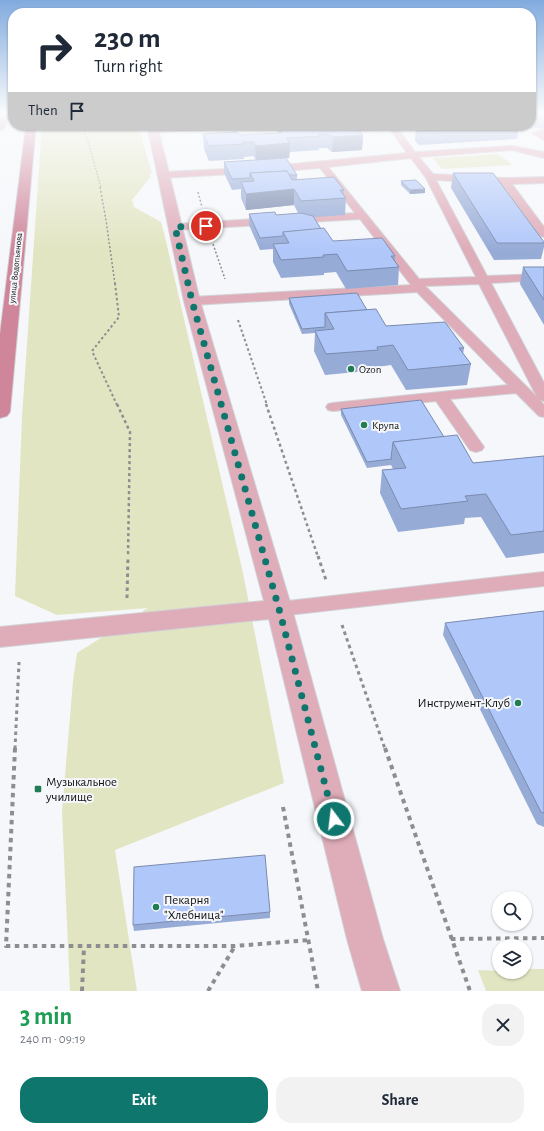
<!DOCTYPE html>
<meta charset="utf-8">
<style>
:root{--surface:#fff;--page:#f2f2f3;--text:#1f2937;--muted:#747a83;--accent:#0f766e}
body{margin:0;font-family:"Alegreya Sans",sans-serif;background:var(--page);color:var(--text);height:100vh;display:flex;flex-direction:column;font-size:15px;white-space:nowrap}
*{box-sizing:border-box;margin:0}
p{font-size:13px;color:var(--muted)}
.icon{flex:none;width:22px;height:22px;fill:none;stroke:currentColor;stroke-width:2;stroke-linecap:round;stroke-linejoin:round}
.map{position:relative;height:991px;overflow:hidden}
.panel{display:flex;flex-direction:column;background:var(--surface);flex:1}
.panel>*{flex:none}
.banner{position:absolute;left:8px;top:8px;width:528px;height:122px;border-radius:16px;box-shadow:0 1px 3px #0004;background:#fff;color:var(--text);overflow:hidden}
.controls{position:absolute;left:492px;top:891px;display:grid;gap:8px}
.controls a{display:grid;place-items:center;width:40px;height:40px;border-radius:50%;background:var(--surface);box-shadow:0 1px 3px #0004;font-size:20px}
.pin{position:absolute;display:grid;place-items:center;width:34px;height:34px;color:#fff;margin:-17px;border:2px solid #fff;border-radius:50%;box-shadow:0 1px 4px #0007}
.me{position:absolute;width:44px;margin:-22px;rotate:345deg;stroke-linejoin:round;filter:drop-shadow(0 0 3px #0008)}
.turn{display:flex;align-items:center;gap:14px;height:84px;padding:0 20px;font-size:18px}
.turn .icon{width:52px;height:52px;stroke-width:2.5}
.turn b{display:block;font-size:28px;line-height:34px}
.then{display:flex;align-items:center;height:38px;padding:0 20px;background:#0003;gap:8px;font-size:15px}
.round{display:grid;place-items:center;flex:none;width:42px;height:42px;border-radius:16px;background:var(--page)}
.overview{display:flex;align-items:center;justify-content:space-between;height:68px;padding:0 20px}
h1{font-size:24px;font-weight:600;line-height:30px;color:#1e9e55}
.button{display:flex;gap:8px;margin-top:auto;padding:8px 20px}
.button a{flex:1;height:46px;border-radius:16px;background:var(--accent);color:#fff;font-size:16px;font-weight:600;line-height:46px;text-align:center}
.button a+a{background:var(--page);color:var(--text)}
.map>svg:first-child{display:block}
.green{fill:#e2e5c1}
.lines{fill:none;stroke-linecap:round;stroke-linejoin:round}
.service-casing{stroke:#d0d2d5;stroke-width:2}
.minor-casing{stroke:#d0d2d5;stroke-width:2}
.secondary-casing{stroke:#d0d2d5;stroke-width:2}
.path-far5{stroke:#8d8e90;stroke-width:1;stroke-dasharray:1.5 1.5;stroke-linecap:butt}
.path-far4{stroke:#8d8e90;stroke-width:1.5;stroke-dasharray:2 2;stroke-linecap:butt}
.path-far3{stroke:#8d8e90;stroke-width:2;stroke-dasharray:2.5 2.5;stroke-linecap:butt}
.path-far2{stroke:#8d8e90;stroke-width:2.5;stroke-dasharray:3 3;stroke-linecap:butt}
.path-far1{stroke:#8d8e90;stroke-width:3;stroke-dasharray:3.5 3.5;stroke-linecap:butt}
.path{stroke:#8d8e90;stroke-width:4;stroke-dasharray:4.5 4.5;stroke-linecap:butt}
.service{fill:#dfacb9;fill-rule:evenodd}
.minor{fill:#dfacb9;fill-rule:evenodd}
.secondary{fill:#cf869a;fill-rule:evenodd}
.wall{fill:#97abd7}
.shaded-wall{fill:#7b8baf}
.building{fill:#b0c7fa;stroke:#7b8baf}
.route{stroke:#0f766e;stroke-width:7;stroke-dasharray:0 12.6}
.poi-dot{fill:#207d53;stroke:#f5f7fa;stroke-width:1.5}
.labels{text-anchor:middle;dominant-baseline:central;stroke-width:4;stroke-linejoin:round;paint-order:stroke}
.far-street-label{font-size:9px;fill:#101112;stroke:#f5f7fa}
.poi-label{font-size:11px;fill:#101112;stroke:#f5f7fa;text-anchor:start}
.near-poi-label{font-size:13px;fill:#101112;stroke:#f5f7fa;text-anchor:start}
</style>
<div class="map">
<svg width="544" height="991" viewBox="0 0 544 991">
<rect width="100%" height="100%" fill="#f5f7fa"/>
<g class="green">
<path d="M 42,125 L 138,125 L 152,173 L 149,174 L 151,176 L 132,200 L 134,207 L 161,222 L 165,237 L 243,573 L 284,783 L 115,850 L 137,991 L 70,991 L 62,812 L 73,681 L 77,653 L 148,608 L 57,615 L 15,596 L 22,417 Z"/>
<path d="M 498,154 L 513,165 L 442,169 L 433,158 Z"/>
<path d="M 525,969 L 544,969 L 544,991 L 486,991 L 478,970 L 525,972 Z"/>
</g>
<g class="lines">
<g class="service-casing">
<g id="service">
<path d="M 377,125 L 403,125 L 398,129 L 415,152 L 512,146 L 544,152 L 544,158 L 512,150 L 419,157 L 433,174 L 505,178 L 544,177 L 544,183 L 512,184 L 544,227 L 544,237 L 540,236 L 502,184 L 436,180 L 487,276 L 544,274 L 544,280 L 491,283 L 544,383 L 544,401 L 540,400 L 544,405 L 544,417 L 539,416 L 516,393 L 450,399 L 484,447 L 482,450 L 476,452 L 470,450 L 436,401 L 333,411 L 328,410 L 326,407 L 328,404 L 333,403 L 508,385 L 417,292 L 192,305 L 188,304 L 186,301 L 188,298 L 192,297 L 411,285 L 360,219 L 175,230 L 170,227 L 175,224 L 355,213 L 320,168 L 271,172 L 267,169 L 271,166 L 407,153 L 390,129 L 334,132 L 330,130 L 334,128 ZM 411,158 L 426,178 L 476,277 L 419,279 L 328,167 ZM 479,284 L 537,397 L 538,398 L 425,286 Z"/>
<path d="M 544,129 L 544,133 L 543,134 L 544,140 L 532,133 Z"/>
<path d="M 247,168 L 251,171 L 250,173 L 163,178 L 159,175 L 163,172 Z"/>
<path d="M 544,572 L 544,586 L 279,616 L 272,614 L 269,609 L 272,604 L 279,602 Z"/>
</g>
</g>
<g class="minor-casing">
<path id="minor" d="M 147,125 L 244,125 L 239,128 L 159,132 L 200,301 L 292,609 L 383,939 L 400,991 L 362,991 L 347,939 L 269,619 L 0,647 L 0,627 L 264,601 L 184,301 Z"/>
</g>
<g class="secondary-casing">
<g id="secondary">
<path d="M 0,112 L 8,112 L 5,128 L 0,131 Z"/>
<path d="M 26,125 L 36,125 L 10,412 L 7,416 L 0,418 L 0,334 Z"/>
</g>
</g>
<path class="path-far5" d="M 82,125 L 90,148 L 101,188"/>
<g class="path-far4">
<path d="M 100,187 L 106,220 L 115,284"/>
<path d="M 198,192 L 202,207"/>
<path d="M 213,244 L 225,279"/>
</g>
<g class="path-far3">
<path d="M 115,283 L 119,317 L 92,351 L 117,405"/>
<path d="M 238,320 L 267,405"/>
</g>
<g class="path-far2">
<path d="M 117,404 L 130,432 L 128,557"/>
<path d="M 266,404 L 318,557"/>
</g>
<g class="path-far1">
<path d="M 318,556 L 326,580"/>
<path d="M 127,598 L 128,556"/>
<path d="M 342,625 L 385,749"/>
<path d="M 15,749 L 19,662"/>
</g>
<g class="path">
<path d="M 15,748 L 6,946 L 235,946 L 309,940"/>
<path d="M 385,748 L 470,991"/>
<path d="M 283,807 L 318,991"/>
<path d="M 451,939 L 544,938"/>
<path d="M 82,991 L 84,947"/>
<path d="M 208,991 L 235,946"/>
</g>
<use href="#service" class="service"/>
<use href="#minor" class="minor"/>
<use href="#secondary" class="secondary"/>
</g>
<g class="wall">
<path d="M 531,112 L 544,112 L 544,128 L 521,129 L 519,128 L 517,139 L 419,145 L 415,141 L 416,127 L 417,127 L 418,125 L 531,125 Z"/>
<path d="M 278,127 L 313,127 L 363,135 L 362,150 L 332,152 L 327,148 L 319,148 L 319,150 L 290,152 L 289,158 L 260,160 L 297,175 L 297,180 L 344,190 L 343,195 L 346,198 L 345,215 L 314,217 L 321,229 L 333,241 L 395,256 L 395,261 L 399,267 L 398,285 L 346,289 L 336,272 L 324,273 L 324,275 L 281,278 L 273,262 L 273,249 L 260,250 L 249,225 L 249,214 L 276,215 L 298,213 L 294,205 L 246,210 L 241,198 L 241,189 L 232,190 L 224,173 L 224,162 L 256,160 L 253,156 L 244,157 L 244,159 L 209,161 L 204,149 L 203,134 L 239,135 L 278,133 Z"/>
<path d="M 453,173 L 544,242 L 544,247 L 541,259 L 494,260 L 451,188 Z"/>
<path d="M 401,181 L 425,193 L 410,194 L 401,185 Z"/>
<path d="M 523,267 L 544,267 L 544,325 L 520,284 Z"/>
<path d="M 289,298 L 367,310 L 386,326 L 464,348 L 463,354 L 471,364 L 467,385 L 406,390 L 391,365 L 377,367 L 377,370 L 325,375 L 314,351 L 315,333 L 302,334 L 289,304 Z"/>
<path d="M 341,409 L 444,437 L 473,463 L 544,456 L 544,553 L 506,558 L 481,517 L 465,518 L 464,524 L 398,532 L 380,493 L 382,470 L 393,469 L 391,465 L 367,468 L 341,415 Z"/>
<path d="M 544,611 L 544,827 L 537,824 L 443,635 L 445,623 Z"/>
<path d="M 270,912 L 270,918 L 134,931 L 133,925 Z"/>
</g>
<g class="shaded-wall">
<path d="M 363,135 L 362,150 L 332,152 L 333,137 Z"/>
<path d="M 290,143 L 289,158 L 256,160 L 255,146 Z"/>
<path d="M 294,189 L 294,205 L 246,210 L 246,194 Z"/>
<path d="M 425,189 L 425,193 L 410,194 L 410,190 Z"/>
</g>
<g class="building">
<rect x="531" y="112" width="13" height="3"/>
<path d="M 306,125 L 312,125 L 313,127 L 354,125 L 363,135 L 333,137 L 327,134 L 318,134 L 320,136 L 286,138 L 290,143 L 255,146 L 253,142 L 243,142 L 244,144 L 209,146 L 203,134 L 237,132 L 239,135 L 282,133 L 278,127 Z"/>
<path d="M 422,125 L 518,125 L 420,131 L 416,127 L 423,126 Z"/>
<path d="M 286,158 L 297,175 L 289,175 L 287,171 L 250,173 L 250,178 L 232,179 L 224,162 Z"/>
<path d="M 287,171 L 292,180 L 334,177 L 344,190 L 340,190 L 346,198 L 301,201 L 294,189 L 246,194 L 241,182 L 254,181 L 250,173 Z"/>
<path d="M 453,173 L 493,173 L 544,242 L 544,243 L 497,243 Z"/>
<path d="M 416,180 L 425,189 L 410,190 L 401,181 Z"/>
<path d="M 275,212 L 276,215 L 301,213 L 313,216 L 321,229 L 283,232 L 283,236 L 260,238 L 249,214 Z"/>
<path d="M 324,228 L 333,241 L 382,238 L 395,256 L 391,256 L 399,267 L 347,271 L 337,254 L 323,255 L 324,257 L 281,260 L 273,244 L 289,243 L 283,232 Z"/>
<path d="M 523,267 L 544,267 L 544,300 Z"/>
<path d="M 357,293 L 367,310 L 325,313 L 325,327 L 302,329 L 289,298 Z"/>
<path d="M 376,309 L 386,326 L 445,322 L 464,348 L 459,348 L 471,364 L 408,370 L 393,345 L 377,347 L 378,350 L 326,354 L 315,331 L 334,329 L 325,313 Z"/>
<path d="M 421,400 L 444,437 L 393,442 L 391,458 L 392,459 L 367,462 L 341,409 Z"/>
<path d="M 457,435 L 473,463 L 544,456 L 544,531 L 511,535 L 486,494 L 465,496 L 468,501 L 401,509 L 382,470 L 406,468 L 393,442 Z"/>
<path d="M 544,611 L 544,813 L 541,812 L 445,623 Z"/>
<path d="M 265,855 L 270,912 L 133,925 L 134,867 Z"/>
</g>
<linearGradient id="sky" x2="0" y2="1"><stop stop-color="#81abde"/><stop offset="0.45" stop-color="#fafbfd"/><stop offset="1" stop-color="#fafbfd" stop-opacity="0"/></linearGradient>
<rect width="544" height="251" fill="url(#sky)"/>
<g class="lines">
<path class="route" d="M 206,226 L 175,227 L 192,301 L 279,609 L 334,819"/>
</g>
<g class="poi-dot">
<circle cx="351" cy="369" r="4"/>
<circle cx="364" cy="425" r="4"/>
<circle cx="518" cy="703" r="4"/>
<rect x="34" y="785" width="8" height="8" rx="2"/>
<circle cx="156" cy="907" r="4"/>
</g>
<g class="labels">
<g class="far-street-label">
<text transform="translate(16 268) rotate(-84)">улица Водопьянова</text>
</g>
<g class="poi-label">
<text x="359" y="369">Ozon</text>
<text x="372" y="425">Крупа</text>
</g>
<g class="near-poi-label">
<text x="510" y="703" text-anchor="end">Инструмент-Клуб</text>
<text x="46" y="782">Музыкальное<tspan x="46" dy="15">училище</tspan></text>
<text x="164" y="900">Пекарня<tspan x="164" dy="15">"Хлебница"</tspan></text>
</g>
</g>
</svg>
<div class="controls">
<a><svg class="icon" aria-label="search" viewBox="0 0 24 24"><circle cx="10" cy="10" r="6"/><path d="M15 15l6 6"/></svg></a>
<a><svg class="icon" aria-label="layers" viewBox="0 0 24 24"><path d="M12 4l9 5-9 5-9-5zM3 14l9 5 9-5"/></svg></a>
</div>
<div class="pin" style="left:206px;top:226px;background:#d93025"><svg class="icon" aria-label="arrive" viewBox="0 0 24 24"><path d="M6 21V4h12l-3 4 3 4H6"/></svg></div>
<svg class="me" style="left:334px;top:819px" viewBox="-20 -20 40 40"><circle r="17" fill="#0f766e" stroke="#fff" stroke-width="3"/><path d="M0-11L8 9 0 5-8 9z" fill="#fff"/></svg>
<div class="banner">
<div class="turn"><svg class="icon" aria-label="right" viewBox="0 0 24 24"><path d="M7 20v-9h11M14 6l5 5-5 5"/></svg><div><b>230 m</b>Turn right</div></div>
<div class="then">Then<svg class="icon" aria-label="arrive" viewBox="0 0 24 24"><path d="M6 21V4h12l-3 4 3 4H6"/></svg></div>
</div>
</div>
<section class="panel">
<div class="overview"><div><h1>3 min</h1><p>240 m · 09:19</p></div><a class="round"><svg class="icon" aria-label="close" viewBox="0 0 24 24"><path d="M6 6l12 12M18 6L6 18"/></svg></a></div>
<div class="button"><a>Exit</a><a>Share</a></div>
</section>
